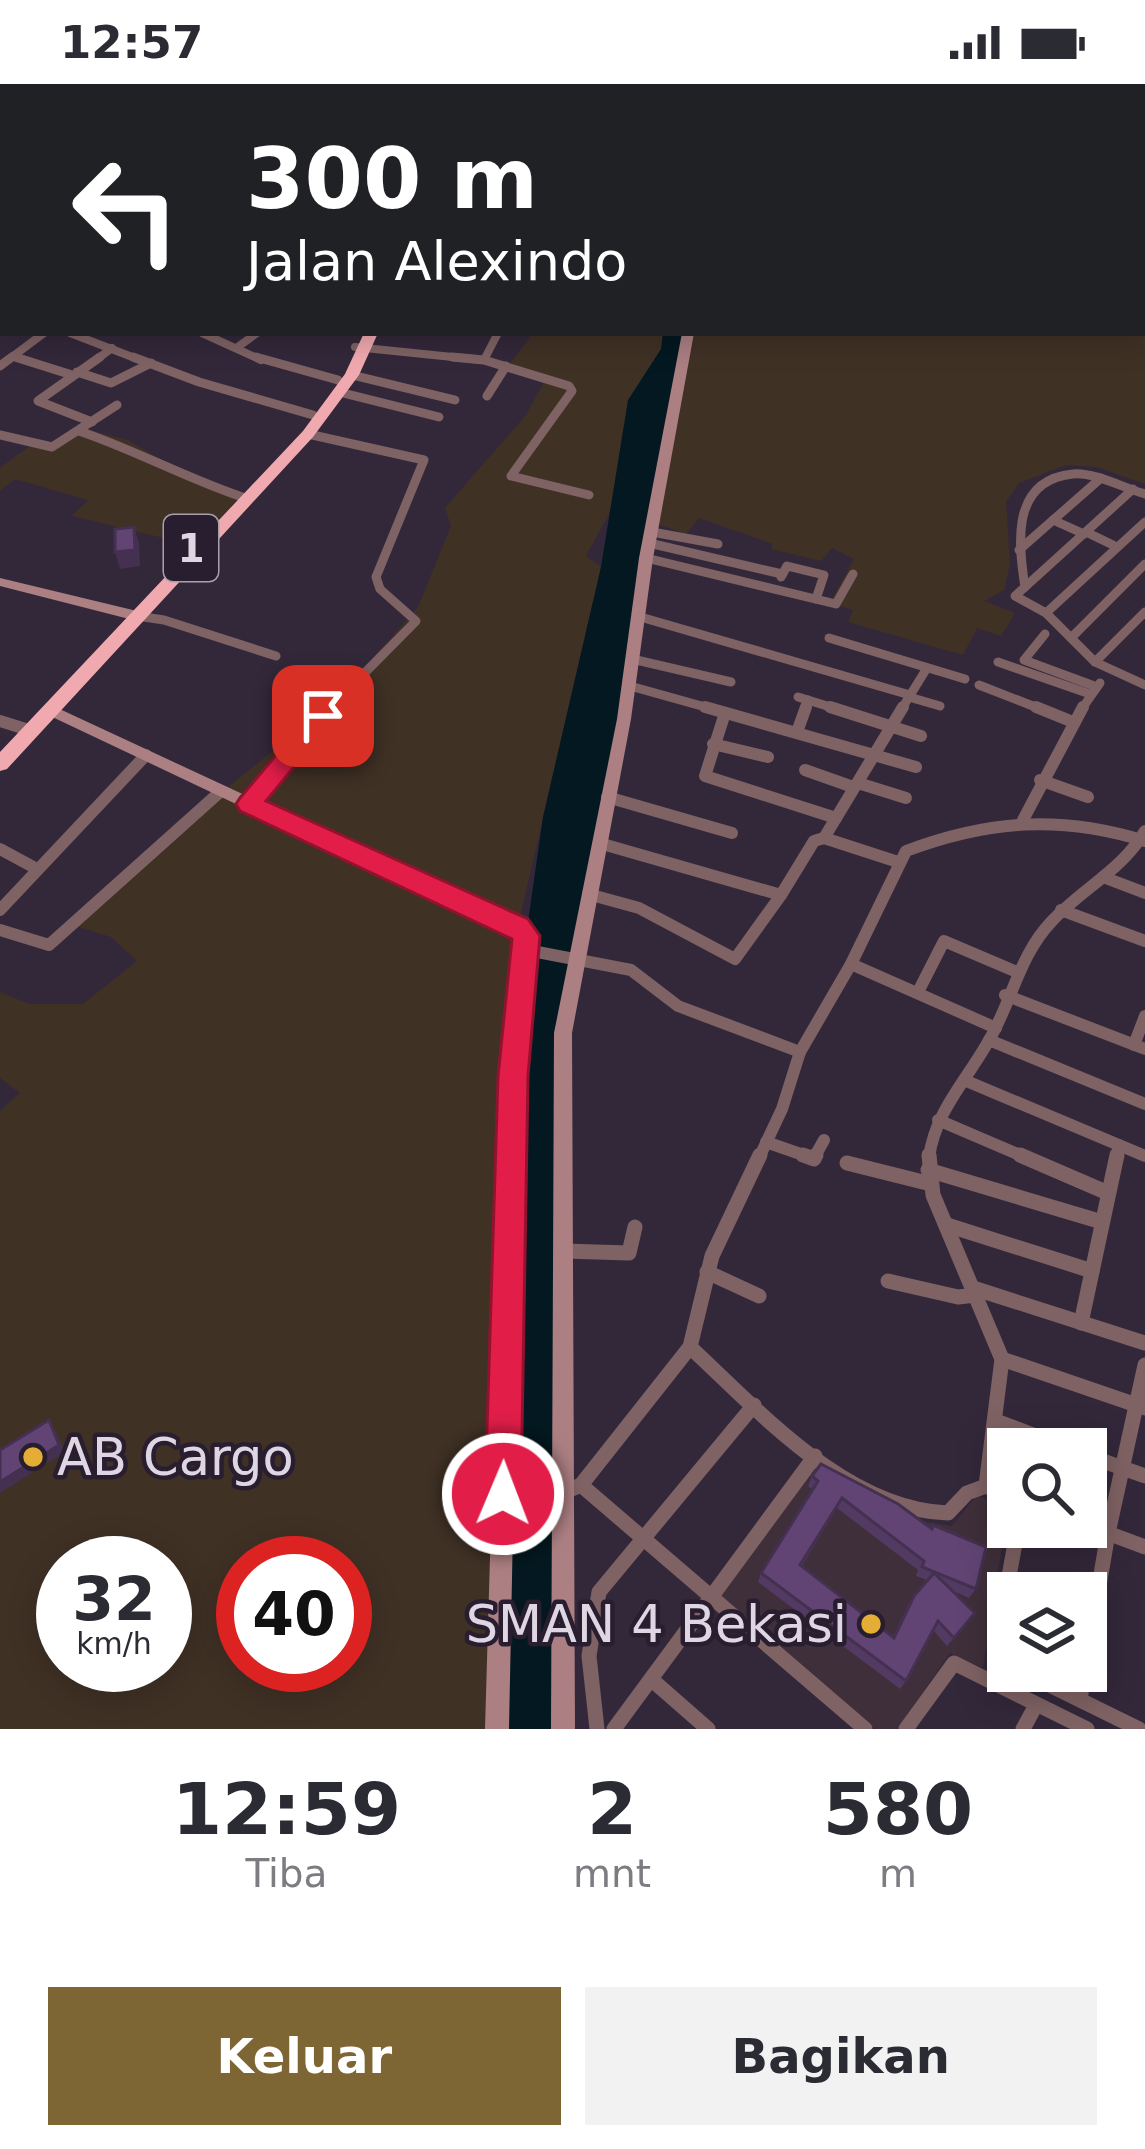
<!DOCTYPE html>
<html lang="id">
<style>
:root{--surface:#fff;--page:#f2f2f3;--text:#2b2b33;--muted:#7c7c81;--accent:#7e6634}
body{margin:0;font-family:"DejaVu Sans",sans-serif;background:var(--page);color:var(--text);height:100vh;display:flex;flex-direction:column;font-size:45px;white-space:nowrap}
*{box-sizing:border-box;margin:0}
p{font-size:39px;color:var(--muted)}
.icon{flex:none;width:66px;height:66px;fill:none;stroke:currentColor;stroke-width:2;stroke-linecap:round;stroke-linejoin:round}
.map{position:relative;height:1645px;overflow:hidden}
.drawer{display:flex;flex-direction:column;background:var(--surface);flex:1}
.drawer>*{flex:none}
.hud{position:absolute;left:0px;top:0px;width:1146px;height:252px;box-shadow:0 6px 30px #0003;background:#202124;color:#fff;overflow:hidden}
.controls{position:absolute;left:987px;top:1344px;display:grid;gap:24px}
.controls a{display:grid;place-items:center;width:120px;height:120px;border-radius:0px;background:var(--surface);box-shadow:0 6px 30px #0003;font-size:60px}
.speed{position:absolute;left:36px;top:1452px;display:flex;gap:24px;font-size:60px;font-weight:700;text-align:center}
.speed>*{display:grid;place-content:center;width:156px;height:156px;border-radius:50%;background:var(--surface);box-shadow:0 6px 30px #0003;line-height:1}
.speed small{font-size:30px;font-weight:400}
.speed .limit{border:18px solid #d22;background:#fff;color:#111}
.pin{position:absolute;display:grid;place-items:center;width:102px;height:102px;color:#fff;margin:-51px;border-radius:24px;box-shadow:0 6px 18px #0006}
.me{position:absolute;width:132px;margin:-66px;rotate:1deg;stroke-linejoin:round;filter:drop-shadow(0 0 9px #0008)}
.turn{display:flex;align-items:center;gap:42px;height:252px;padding:0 48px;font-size:54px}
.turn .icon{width:156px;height:156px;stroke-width:2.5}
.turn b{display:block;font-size:84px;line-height:102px}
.eta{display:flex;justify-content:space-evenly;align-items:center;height:204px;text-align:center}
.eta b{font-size:72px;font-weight:700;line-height:84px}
.primary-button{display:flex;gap:24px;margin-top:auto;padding:24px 48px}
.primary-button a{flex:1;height:138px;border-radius:0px;background:var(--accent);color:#fff;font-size:48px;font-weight:700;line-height:138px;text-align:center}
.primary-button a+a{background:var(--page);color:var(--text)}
.status{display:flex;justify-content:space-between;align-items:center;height:84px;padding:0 60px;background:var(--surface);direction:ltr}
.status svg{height:33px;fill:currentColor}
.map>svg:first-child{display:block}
.industrial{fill:#403125;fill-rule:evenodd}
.education{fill:#3f2f3a}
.water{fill:#031820}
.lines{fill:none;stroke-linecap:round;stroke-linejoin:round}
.river{fill:#031820;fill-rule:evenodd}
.street-far3{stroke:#7f6264;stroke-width:8}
.street-far2{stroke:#7f6264;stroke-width:9}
.street-far1{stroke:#7f6264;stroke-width:12}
.street{stroke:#7f6264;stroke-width:15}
.secondary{fill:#ac7f83;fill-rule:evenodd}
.highway{fill:#f0aaaf;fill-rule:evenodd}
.wall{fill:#533a63;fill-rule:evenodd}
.shaded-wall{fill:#443050}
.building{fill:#614473;stroke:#443050;stroke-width:3}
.route{fill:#e11d48;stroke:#92132f;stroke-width:3}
.poi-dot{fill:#e4ad35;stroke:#291e30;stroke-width:4.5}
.labels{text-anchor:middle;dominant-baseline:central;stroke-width:9;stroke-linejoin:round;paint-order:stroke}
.shield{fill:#291e30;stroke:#a8a0ad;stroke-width:3}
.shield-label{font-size:39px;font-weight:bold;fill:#ded7e3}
.near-poi-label{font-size:51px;fill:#ded7e3;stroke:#291e30;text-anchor:start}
</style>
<div class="status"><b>12:57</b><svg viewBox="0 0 49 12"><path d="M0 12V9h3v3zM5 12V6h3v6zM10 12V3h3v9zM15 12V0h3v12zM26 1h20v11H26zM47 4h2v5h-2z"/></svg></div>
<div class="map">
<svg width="1145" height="1645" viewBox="0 0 1145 1645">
<rect width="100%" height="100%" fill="#33283a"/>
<g class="industrial">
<path d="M 483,0 L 1145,0 L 1145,400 L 1096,383 L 1066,381 L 1019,399 L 1006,418 L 1010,480 L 1004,506 L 984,517 L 1015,529 L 1001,552 L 977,544 L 963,571 L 848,538 L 853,526 L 830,519 L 854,475 L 832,464 L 821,477 L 771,465 L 773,460 L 699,434 L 686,450 L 612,424 L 586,472 L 601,483 L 518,842 L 523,846 L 496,1645 L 0,1645 L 0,1027 L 20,1009 L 0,994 L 0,908 L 29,920 L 83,920 L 137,877 L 111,853 L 73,841 L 135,778 L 285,657 L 370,578 L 418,523 L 451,442 L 445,424 L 526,331 L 547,292 L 509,281 L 533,249 L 1143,249 L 1143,3 ZM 63,1479 L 165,1479 L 165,1581 L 63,1581 ZM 243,1479 L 345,1479 L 345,1581 L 243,1581 Z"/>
<path d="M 77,343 L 128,356 L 183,389 L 242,410 L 197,462 L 72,432 L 88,416 L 15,395 L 0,407 L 0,384 L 35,358 L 55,363 Z"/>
</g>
<path class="education" d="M 817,1380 L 915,1436 L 952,1442 L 977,1411 L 1008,1425 L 983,1584 L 950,1569 L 897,1645 L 875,1645 L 718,1512 Z"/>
<path class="water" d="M 663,249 L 688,249 L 563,945 L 563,1645 L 496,1645 L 526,852 L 543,733 L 601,483 L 628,316 L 661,265 Z"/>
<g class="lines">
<path class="river" d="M 467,0 L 479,0 L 481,3 L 469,3 Z"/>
<g class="street-far3">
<path d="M 110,0 L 126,3"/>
<path d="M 220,0 L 238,3"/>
<path d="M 52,3 L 56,0"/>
<path d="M 159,3 L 165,0"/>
<path d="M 70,249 L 140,276"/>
<path d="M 202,249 L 261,276"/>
<path d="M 239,262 L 257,249"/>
<path d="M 355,263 L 482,276"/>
<path d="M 13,272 L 25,276"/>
<path d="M 8,276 L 44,249"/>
<path d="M 96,276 L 112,264"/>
<path d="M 484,276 L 498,249"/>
</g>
<g class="street-far2">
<path d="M 15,273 L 72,291"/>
<path d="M 133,273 L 199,298 L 313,331"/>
<path d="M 256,273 L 338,296"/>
<path d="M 452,273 L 484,276 L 569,302 L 572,307 L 511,392 L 589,411"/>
<path d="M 0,282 L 12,273"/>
<path d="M 77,288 L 111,299 L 151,279"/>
<path d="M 352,291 L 455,316"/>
<path d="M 339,308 L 439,333"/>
<path d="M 487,312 L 506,282"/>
<path d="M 92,338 L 38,317 L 100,273"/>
<path d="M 79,347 C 138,367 189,396 248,415"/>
<path d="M 308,350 L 424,376 L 376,493 L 380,505 L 416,537 L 328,626"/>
<path d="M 0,351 L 52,363 L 117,321"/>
<path d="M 1145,410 C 1124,404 1094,388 1073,390 C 1011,396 1018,459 1025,503 L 1015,512 L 1046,529 L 1095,578 L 1145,601"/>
<path d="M 1053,436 L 1084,450"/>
<path d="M 652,448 L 718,460"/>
<path d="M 1086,448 L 1117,463"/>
<path d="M 649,459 L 782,490"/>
<path d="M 1019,466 L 1101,394"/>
<path d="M 646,474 L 836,520 L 853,490"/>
<path d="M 781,493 L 787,482 L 824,491 L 816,515"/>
<path d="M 1025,503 L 1133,405"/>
<path d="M 1046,529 L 1145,438"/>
<path d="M 137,532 L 164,536 L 276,572"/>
<path d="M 637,532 L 910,611"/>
<path d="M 1045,550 L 1024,576 L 1097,603"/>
<path d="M 829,554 L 965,595"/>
<path d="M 1071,554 L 1145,480"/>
<path d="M 632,575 L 731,598"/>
<path d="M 998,578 L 1090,610"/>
<path d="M 1095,578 L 1145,528"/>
<path d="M 979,601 L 1043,626"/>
<path d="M 630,602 L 716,626"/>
<path d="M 798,613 L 840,626"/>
<path d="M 909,613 L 940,622"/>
<path d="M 804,626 L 808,616"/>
<path d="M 901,626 L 927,584"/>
<path d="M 1081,626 L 1100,599"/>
</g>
<g class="street-far1">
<path d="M 705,623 L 916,683"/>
<path d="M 830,623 L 921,652"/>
<path d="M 1036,623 L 1073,638"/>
<path d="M 725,629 L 705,692 L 836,734"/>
<path d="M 0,637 L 32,647"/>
<path d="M 797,648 L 806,623"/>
<path d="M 713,660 L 768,673"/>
<path d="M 805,686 L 853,703"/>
<path d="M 1040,696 L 1088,713"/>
<path d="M 858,699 L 906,714"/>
<path d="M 607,713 L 732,749"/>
<path d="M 249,720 L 331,623"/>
<path d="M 1023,736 L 1083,623"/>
<path d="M 599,759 L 781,811 L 814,757 L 824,754"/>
<path d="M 0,765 L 37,785"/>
<path d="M 898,778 L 824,754 L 903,623"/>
<path d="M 1103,793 L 1145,809"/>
<path d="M 588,810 L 639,824 L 735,875 L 781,811"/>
<path d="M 0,826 L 146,671"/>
<path d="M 1061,826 L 1145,857"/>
<path d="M 0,846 L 49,861 L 221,707"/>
<path d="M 527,866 L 631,886 L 678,922 L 800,968 L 851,880 L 906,767 C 989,736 1060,731 1145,757"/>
<path d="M 851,880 L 996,944"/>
<path d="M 919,906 L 944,857 L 1017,888"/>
<path d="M 1005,911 L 1145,965"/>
<path d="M 989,956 L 1145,1020"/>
<path d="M 1134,961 L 1145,932"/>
<path d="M 964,996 L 1145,1072"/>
<path d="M 938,1036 L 1027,1074"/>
<path d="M 766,1058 L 812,1074"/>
<path d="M 759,1074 L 782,1025 L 800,968"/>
<path d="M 814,1074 L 824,1056"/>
<path d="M 929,1074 C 935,1023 975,988 996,943 C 1014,907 1023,867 1052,837 C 1082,805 1123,785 1145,747"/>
<path d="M 1116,1074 L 1119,1061"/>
</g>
<g class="street">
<path d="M 803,1071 L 814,1075 L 816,1071"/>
<path d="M 929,1071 L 933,1111 L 1002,1275 L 986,1402"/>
<path d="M 1020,1071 L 1108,1109"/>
<path d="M 847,1079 L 931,1100"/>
<path d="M 928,1086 L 1102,1138"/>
<path d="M 947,1141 L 1092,1187"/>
<path d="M 564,1167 L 629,1169 L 635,1143"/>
<path d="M 707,1188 L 759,1212"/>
<path d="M 888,1197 L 958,1213 L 976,1211"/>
<path d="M 973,1204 L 1145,1259"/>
<path d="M 1081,1239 L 1117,1071"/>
<path d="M 690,1263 C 760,1328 847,1426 948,1429 L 967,1409 L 986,1402"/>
<path d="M 1002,1275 L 1145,1324"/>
<path d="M 996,1337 L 1070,1365"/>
<path d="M 1086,1371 L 1145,1392"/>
<path d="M 581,1401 L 690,1263 L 712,1172 L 760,1071"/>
<path d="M 986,1402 L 1008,1413"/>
<path d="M 503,1410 L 562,1409 L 581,1401 L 865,1645"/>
<path d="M 1086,1441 L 1145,1463"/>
<path d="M 1086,1579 L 1108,1449 L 1145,1281"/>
<path d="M 1008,1581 L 995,1569 L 1018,1443"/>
<path d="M 1021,1587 L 1139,1645"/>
<path d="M 651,1595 L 708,1645"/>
<path d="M 1080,1615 L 1085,1587"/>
<path d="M 597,1645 L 589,1572 L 599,1508 L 754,1321"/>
<path d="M 614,1645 L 815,1372"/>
<path d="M 906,1645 L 954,1579 L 1087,1645"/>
<path d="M 1023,1645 L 1036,1621"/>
</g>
<g class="secondary">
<path d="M 478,0 L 488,0 L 491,3 L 481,3 Z"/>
<path d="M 682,249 L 694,249 L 653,474 L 631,635 L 572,949 L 575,1645 L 551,1645 L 554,949 L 617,635 L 639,474 Z"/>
<path d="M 0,494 L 137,527 L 144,532 L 137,537 L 0,502 Z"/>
<path d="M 51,621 L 531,844 L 535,866 L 522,992 L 509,1645 L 485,1645 L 504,992 L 519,866 L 517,853 L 46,630 L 44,626 Z"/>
</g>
<g class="highway">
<path d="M 407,0 L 419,0 L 418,3 L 406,3 Z"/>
<path d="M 364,249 L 378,249 L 359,291 L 313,353 L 7,685 L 0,687 L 0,668 L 303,347 L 345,290 Z"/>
</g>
</g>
<path class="wall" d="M 812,1392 L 931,1445 L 933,1441 L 976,1505 L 969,1514 L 953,1507 L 975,1529 L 947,1562 L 933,1546 L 906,1597 L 900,1605 L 758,1498 L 761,1489 L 813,1406 L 808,1402 ZM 837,1424 L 918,1486 L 916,1492 L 927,1496 L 908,1521 L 893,1553 L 802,1482 Z"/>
<g class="shaded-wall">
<path d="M 134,443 L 139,459 L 140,482 L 120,485 L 115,468 Z"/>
<path d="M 49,1336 L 54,1344 L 65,1368 L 0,1409 L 0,1398 Z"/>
</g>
<g class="building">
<path d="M 134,443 L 135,466 L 115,468 L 115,445 Z"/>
<path d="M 49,1336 L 59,1361 L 0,1398 L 0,1366 Z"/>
<path d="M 821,1380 L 898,1420 L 932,1445 L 933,1441 L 986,1463 L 976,1505 L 922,1483 L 924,1477 L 842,1414 L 800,1481 L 894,1554 L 914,1512 L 934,1489 L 975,1529 L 954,1554 L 938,1537 L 906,1597 L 761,1489 L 818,1397 L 812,1392 Z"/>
</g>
<path class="route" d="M 323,624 L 331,626 L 331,638 L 266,717 L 528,835 L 540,852 L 528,992 L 521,1410 L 516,1423 L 503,1428 L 490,1423 L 485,1410 L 498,992 L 512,855 L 240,727 L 236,720 L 240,714 L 314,626 Z"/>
<g class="poi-dot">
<circle cx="33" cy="1373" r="12"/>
<circle cx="871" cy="1540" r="12"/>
</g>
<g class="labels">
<rect class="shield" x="164" y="431" width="54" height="66" rx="9"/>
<g class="shield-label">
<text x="191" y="464">1</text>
</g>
<g class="near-poi-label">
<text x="57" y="1373">AB Cargo</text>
<text x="847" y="1540" text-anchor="end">SMAN 4 Bekasi</text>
</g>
</g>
</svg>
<div class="controls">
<a><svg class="icon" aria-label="search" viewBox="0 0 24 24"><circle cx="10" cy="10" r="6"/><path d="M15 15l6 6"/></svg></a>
<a><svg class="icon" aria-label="layers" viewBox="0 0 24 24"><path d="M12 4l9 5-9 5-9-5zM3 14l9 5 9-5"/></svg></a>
</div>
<div class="speed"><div>32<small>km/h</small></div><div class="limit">40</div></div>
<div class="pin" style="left:323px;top:632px;background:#d93025"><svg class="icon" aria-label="arrive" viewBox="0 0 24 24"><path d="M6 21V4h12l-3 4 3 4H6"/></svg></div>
<svg class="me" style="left:503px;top:1410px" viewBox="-20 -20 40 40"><circle r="17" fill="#e11d48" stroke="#fff" stroke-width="3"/><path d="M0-11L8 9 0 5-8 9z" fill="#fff"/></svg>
<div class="hud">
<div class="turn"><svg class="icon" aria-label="left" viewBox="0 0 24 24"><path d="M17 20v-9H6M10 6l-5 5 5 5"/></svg><div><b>300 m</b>Jalan Alexindo</div></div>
</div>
</div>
<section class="drawer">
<div class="eta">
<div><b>12:59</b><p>Tiba</p></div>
<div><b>2</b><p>mnt</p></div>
<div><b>580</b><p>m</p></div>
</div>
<div class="primary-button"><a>Keluar</a><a>Bagikan</a></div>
</section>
